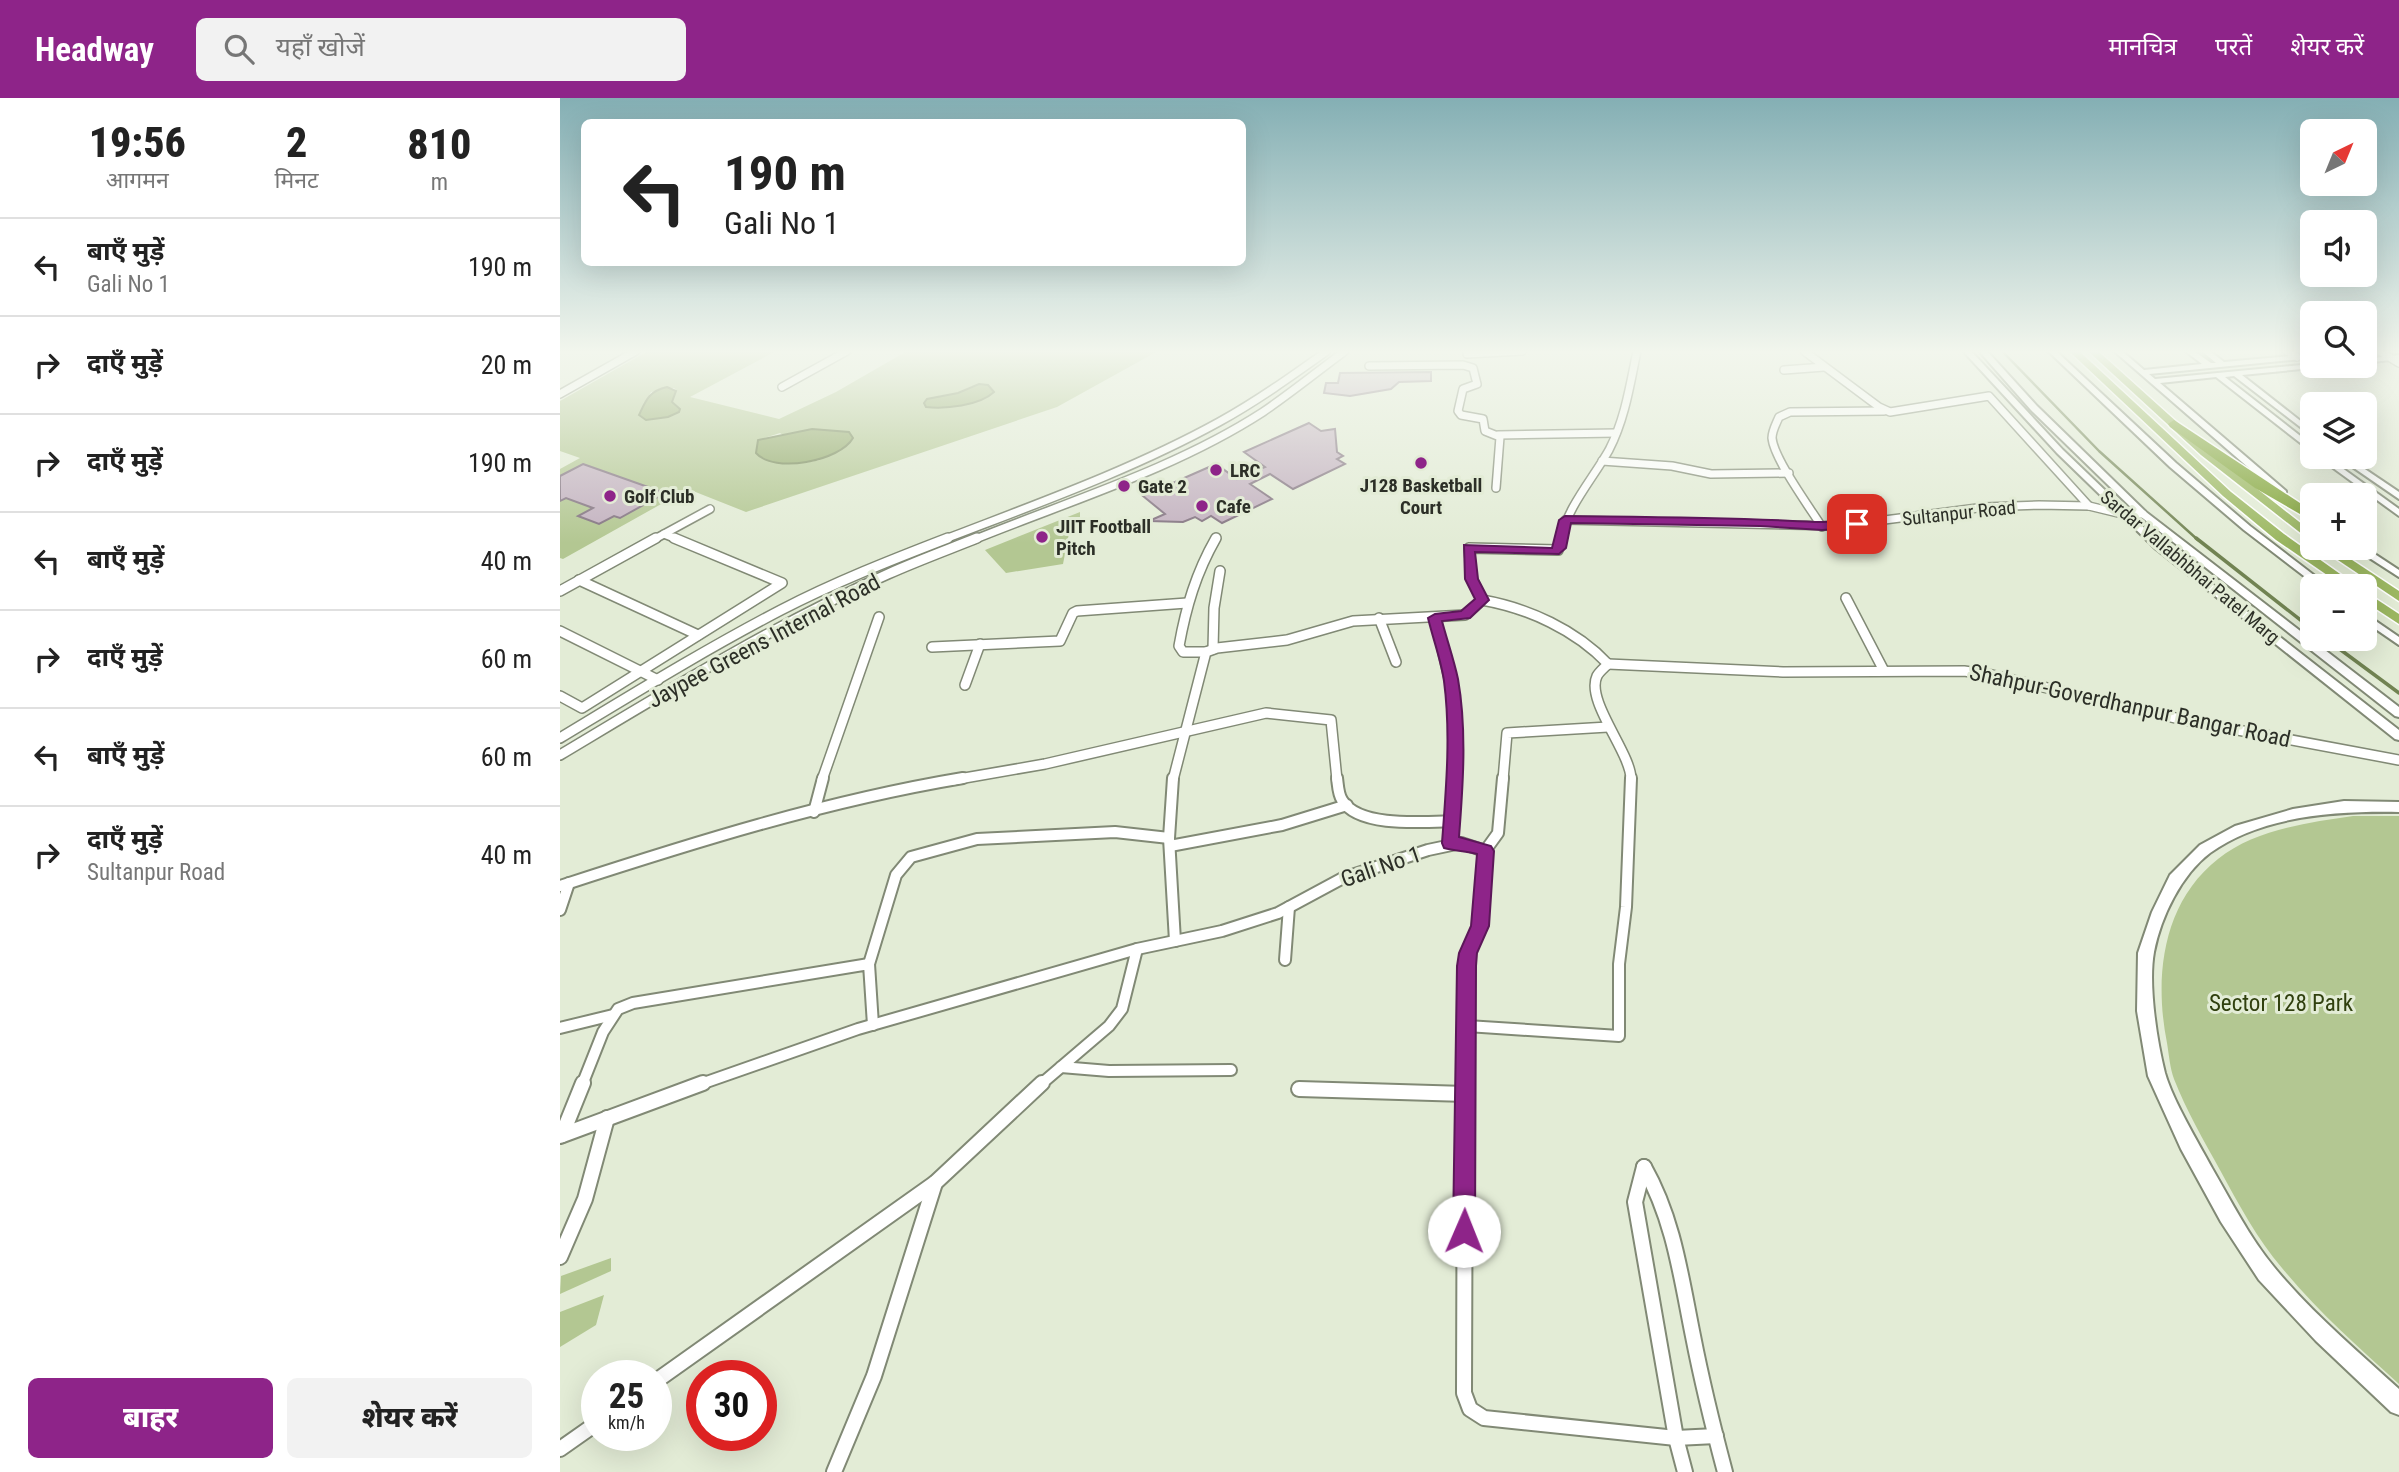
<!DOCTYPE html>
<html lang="hi">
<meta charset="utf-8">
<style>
:root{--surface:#fff;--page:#f2f2f2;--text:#222;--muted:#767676;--line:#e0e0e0;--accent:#8e2489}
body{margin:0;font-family:"Roboto Condensed","Noto Sans Devanagari",sans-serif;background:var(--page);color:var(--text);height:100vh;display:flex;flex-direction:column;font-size:26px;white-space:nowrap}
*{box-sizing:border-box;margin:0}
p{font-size:23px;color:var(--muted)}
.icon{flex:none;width:38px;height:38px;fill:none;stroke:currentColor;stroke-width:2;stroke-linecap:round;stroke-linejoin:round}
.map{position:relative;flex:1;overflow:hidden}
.sheet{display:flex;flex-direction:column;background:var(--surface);width:560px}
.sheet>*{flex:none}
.guide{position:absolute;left:21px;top:21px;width:665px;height:147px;border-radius:10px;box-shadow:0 7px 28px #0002;background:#fff;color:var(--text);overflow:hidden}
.needle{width:46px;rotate:43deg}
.tools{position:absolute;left:1740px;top:21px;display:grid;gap:14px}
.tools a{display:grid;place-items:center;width:77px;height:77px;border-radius:10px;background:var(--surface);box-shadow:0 7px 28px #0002;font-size:35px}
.speed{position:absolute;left:21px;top:1262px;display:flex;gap:14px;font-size:35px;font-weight:700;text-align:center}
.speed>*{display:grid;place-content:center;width:91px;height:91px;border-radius:50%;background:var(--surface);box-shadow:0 7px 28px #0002;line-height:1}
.speed small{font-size:18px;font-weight:400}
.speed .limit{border:10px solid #d22;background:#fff;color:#111}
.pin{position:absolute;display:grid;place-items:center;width:60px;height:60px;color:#fff;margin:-30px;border-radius:14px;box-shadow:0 4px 10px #0006}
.me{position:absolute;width:77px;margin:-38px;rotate:1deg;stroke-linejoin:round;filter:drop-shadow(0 0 5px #0008)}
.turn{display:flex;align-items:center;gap:24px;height:147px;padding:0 28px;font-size:32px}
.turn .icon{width:91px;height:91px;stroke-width:2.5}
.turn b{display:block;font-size:49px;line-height:60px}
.eta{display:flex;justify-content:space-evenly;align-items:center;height:119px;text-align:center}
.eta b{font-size:42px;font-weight:800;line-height:49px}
.cta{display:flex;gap:14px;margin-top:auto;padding:14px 28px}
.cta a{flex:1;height:80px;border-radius:10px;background:var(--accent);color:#fff;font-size:28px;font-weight:800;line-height:80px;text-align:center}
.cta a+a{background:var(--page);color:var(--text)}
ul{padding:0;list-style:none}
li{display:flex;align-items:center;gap:21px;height:98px;padding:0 28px;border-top:2px solid var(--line)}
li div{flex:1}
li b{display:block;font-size:26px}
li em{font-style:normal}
header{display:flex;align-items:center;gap:42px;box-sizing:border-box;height:98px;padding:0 35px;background:var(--accent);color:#fff}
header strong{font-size:33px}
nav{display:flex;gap:38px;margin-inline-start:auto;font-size:24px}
.search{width:490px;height:63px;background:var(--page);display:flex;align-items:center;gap:18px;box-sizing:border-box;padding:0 24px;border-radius:10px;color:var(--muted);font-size:26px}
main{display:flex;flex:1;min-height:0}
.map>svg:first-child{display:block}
.green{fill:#b3c792;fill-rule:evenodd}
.water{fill:#8fa765;stroke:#718352;stroke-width:2}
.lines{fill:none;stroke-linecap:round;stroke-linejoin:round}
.stream-far1{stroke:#718352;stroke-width:2.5}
.stream{stroke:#718352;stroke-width:3.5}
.building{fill:#c3b1c0;stroke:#837381;stroke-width:2}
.minor-far3-casing{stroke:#818975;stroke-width:10}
.minor-far2-casing{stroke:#818975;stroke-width:12}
.minor-far1-casing{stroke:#818975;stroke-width:14}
.minor-casing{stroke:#818975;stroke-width:18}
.tertiary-casing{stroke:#818975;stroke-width:4}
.secondary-casing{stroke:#818975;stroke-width:4}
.trunk-casing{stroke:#fff;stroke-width:3}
.motorway-casing{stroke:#fff;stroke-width:3}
.minor-far3{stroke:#fff;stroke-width:7}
.minor-far2{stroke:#fff;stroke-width:9}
.minor-far1{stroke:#fff;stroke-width:10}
.minor{stroke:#fff;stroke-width:14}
.tertiary{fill:#fff;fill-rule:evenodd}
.secondary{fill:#fff;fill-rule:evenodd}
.trunk{fill:#9cb862;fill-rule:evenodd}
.motorway{fill:#84a63b;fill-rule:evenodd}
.route{fill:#8e2489;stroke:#5c1759;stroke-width:2}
.poi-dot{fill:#8e2489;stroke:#e3ecd6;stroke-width:2.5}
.labels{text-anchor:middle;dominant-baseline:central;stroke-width:6;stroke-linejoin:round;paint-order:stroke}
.far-poi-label{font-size:19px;font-weight:bold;fill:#2c2f27;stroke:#e3ecd6;text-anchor:start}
.far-street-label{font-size:19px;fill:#2c2f27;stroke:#e3ecd6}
.street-label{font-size:23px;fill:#2c2f27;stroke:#e3ecd6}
.park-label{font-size:23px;fill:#30400e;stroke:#e3ecd6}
</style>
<header>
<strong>Headway</strong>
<div class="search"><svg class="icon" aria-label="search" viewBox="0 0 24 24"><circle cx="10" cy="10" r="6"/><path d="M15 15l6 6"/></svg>यहाँ खोजें</div>
<nav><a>मानचित्र</a><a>परतें</a><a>शेयर करें</a></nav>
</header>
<main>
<section class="sheet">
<div class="eta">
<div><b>19:56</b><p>आगमन</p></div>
<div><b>2</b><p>मिनट</p></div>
<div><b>810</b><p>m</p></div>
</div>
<ul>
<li><svg class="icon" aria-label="left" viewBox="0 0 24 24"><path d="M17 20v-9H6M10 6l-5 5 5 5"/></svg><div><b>बाएँ मुड़ें</b><p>Gali No 1</p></div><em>190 m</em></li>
<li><svg class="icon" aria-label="right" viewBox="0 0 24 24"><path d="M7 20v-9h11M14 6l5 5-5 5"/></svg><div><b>दाएँ मुड़ें</b></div><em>20 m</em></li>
<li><svg class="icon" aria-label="right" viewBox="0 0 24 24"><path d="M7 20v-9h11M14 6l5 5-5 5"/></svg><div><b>दाएँ मुड़ें</b></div><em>190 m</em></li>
<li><svg class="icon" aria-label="left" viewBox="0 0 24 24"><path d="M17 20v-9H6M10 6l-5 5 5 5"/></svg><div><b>बाएँ मुड़ें</b></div><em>40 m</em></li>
<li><svg class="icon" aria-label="right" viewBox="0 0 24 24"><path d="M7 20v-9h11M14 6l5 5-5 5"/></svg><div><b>दाएँ मुड़ें</b></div><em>60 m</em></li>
<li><svg class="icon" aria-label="left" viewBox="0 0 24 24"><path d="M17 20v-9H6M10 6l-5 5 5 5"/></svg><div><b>बाएँ मुड़ें</b></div><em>60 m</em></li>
<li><svg class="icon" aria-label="right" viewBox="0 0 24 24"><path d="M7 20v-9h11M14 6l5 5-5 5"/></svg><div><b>दाएँ मुड़ें</b><p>Sultanpur Road</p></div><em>40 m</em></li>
</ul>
<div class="cta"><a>बाहर</a><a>शेयर करें</a></div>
</section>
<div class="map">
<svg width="1839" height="1374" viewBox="0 0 1839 1374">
<rect width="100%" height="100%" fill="#e3ecd6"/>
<g class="green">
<path d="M 88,253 L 216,253 L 130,299 L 219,321 L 276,294 L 347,253 L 598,253 L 497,309 L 186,414 L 128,391 L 3,461 L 0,460 L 0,371 L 20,360 L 0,353 L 0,303 ZM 412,288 L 414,303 L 376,310 L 379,298 L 398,295 ZM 114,290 L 116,292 L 112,304 L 114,307 L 81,312 L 91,294 ZM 220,335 L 260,362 L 244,365 L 215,364 L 198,342 Z"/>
<path d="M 520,414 L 520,423 L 510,430 L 503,466 L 446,475 L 425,452 Z"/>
<path d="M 1793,718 L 1839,718 L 1839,1286 C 1798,1249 1757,1213 1722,1170 C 1697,1141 1678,1105 1660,1072 C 1644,1043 1626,1012 1614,981 C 1610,970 1609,957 1607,945 C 1594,880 1602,805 1658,761 C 1695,731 1747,725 1793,718 Z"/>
<path d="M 51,1160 L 51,1173 L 0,1196 L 1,1178 Z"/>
<path d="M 44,1197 L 36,1227 L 0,1249 L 0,1214 Z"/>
</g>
<g class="water">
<path d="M 419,286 L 428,287 L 434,294 C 419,308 385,311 366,309 L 364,305 L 367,301 L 398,295 Z"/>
<path d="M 107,289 L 116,293 L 112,304 L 120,311 L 119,314 L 108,319 L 86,322 L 79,317 C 86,302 89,293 107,289 Z"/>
<path d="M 252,331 L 289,334 L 293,340 C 280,363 214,376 196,355 L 198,342 Z"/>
</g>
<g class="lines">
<path class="stream-far1" d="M 1442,253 L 1539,353 L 1638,442"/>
<g class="stream">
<path d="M 1636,440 L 1752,531"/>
<path d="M 1766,541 L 1839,595"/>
</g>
</g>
<g class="building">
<path d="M 871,274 L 871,283 L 839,284 L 831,291 L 790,298 L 764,295 L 766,285 L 778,285 L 780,275 Z"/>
<path d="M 749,325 L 761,333 L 775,331 L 777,354 L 783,358 L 777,361 L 785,366 L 733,391 L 710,376 L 690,386 L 712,401 L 662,425 L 651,418 L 642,423 L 635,419 L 623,424 L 589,423 L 605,416 L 583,398 L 656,366 L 677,381 L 705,369 L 684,354 Z"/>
<path d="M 23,366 L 105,395 L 60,420 L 54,418 L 39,426 L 18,418 L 33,410 L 6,400 L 0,403 L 0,378 Z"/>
</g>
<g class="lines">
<g class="minor-far3-casing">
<g id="minor-far3">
<path d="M 1244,253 L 1319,309 L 1330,314 L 1429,298 L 1529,408"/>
<path d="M 1727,253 L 1737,259"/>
<path d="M 1819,253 L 1839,265"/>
<path d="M 907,256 L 962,253"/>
<path d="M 809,268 L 903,267 L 913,270 L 917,286 L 903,291 L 898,313 L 901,317 L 923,321 L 925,333 L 940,339 L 936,390"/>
<path d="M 1224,272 L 1264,269"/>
<path d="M 222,289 L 287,253"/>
<path d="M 0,296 L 76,253"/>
<path d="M 938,337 L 1056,335"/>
<path d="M 1042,363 L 1112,368 L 1151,376 L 1229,375"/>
<path d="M 1005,422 L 1278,428 L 1425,409 L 1479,407 L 1529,408 L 1562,416 L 1583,416"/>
<path d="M 1262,429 C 1250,410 1214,361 1212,340 C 1212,333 1216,326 1219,319 L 1230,314 L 1324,313"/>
<path d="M 104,436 L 119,442"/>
<path d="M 93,442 L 150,411"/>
<path d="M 383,442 C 476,406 572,372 659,324 C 697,303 732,278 767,253"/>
<path d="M 413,442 C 509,403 615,371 703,314 C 731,295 758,273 785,253"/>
<path d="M 1000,442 C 1008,408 1032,382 1049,352 C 1065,321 1070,287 1077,253"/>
</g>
</g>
<g class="minor-far2-casing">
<g id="minor-far2">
<path d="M 19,482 L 138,537"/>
<path d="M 0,493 L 96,440"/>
<path d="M 1286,500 L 1323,571"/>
<path d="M 922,502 L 912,481 L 909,450 L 998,452 L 1001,440"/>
<path d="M 819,520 L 836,564"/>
<path d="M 875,520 L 894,602 L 895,682"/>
<path d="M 0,533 L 98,582"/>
<path d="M 372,549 L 500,543 L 513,515 L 517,513 L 627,505"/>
<path d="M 653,551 L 654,510 L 660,473"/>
<path d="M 646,554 L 623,554 L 619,548 C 626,509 636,475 656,440"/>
<path d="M 1048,566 L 1223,574 L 1404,573 L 1432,577 L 1624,622 L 1839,662"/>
<path d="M 1048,566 C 1044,570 1039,574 1037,578 C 1025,603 1072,656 1071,682"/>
<path d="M 405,587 L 420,546"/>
<path d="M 0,598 L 22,610 L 222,485 L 114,440"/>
<path d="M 0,640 C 73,596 146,551 221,512 C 275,484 331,462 388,440"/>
<path d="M 0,657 C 107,593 214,527 328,476 C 357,463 387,452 417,440"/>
<path d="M 262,682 L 319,519"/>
<path d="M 393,682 L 485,666 L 706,615 L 771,622 L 777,682"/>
<path d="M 613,682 L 646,554 L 657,550 L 727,542 L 793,523 L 905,517 L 922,502 C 968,510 1016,532 1048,566"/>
<path d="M 943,682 L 947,635 L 1048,629"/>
</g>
</g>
<g class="minor-far1-casing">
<g id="minor-far1">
<path d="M 613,680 L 609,740 L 615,843"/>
<path d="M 777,680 C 778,687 778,696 782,702 C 798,730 864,724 893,723"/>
<path d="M 254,714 L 263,680"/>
<path d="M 890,745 L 895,680"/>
<path d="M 610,748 L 722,727 L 787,707"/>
<path d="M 0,788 C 132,745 265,703 403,680"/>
<path d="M 0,812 L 9,785"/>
<path d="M 725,862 L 729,809"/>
<path d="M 309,866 L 336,777 L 351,759 L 417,741 L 555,734 L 609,740"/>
<path d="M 907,928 L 1059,938 L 1059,866 L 1066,809 L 1071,680"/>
<path d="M 0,930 L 53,917"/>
<path d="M 501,969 L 549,973 L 671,972"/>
<path d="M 22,987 L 43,934 L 58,911 L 73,905 L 309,866 L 313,927"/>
<path d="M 138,987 L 298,931 L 577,851 L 662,833 L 718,815 L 783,780 L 868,752 L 901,745 L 925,753"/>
<path d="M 480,987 L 549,928 L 562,911 L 577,851"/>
<path d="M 905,987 L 906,868 L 908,855 L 920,828 L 925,753 L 938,735 L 943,680"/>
</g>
</g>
<g class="minor-casing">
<g id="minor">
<path d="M 905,985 L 904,1295 L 910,1311 L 924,1320 L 1116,1340 L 1156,1338"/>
<path d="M 739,991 L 906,996"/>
<path d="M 2,1037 L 23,985"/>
<path d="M 0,1038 L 143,985"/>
<path d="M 1084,1069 C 1114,1122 1121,1179 1133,1238 C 1142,1284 1153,1329 1165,1374"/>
<path d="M 1084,1069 L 1075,1104 L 1116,1340 L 1125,1374"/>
<path d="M 0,1159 L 25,1101 L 47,1020"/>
<path d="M 96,1283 L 375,1085"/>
<path d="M 0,1351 L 37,1325"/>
<path d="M 274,1374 L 314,1278 L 375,1085 L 482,985"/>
</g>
</g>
<g class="tertiary-casing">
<g id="tertiary">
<path d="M 1403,253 L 1411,253 L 1503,352 L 1602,447 L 1839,632 L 1839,642 L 1835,641 L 1596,451 L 1497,355 Z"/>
<path d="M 1419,253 L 1427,253 L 1477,308 L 1586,414 L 1839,609 L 1839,619 L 1835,618 L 1580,418 L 1471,312 Z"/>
<path d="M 1488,253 L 1496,253 L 1616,365 L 1690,428 L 1768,488 L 1757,488 L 1684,432 L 1610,369 Z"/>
<path d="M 1554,253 L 1562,253 L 1584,272 L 1642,266 L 1625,253 L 1634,253 L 1651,265 L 1656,265 L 1642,253 L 1650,253 L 1664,264 L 1752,256 L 1752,260 L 1589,276 L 1595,281 L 1752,266 L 1752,268 L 1756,268 L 1752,270 L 1682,277 L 1752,332 L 1752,338 L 1674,278 L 1665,279 L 1752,347 L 1752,354 L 1656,279 L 1600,285 L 1726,393 L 1726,397 L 1720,397 Z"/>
<path d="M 1839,257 L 1839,261 L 1804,265 L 1804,261 Z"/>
<path d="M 1758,359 L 1767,359 L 1839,411 L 1839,418 Z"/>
<path d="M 1778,359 L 1787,359 L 1839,394 L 1839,401 Z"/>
<path d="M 1804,449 L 1839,472 L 1839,479 L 1794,450 Z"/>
<path d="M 1804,515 L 1839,539 L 1839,547 L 1804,523 Z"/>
</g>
</g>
<g class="secondary-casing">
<path id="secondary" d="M 1784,703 L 1839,704 L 1839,714 C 1778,713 1702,717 1650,755 C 1621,777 1601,819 1594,854 C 1588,887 1597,943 1605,975 C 1613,1003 1638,1044 1652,1070 C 1671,1103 1690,1140 1714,1169 C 1751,1214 1796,1252 1839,1291 L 1839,1317 L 1831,1314 L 1756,1243 L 1699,1182 L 1661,1124 L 1621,1051 L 1588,978 L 1577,913 L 1578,855 L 1592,814 L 1610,777 L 1640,747 L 1675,728 L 1733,711 Z"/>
</g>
<g class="trunk-casing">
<g id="trunk">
<path d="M 1509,253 L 1519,253 L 1671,394 L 1724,436 L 1797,488 L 1783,488 L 1716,442 L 1663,398 Z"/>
<path d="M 1528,253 L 1538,253 L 1649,353 L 1752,434 L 1752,444 L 1641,357 Z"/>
<path d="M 1760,450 L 1774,450 L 1839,493 L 1839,503 Z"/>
<path d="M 1804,493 L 1839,516 L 1839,526 L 1804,503 Z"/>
</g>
</g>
<g class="motorway-casing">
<path id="motorway" d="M 1614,322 L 1752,413 L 1752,423 L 1695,390 L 1610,329 L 1608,326 Z"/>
</g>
<use href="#minor-far3" class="minor-far3"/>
<use href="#minor-far2" class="minor-far2"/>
<use href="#minor-far1" class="minor-far1"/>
<use href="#minor" class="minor"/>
<use href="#tertiary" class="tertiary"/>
<use href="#secondary" class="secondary"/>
<use href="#trunk" class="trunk"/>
<use href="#motorway" class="motorway"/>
</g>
<linearGradient id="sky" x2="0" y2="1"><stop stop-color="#84afb4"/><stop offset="0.57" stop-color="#f2f6ed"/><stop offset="1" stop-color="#f2f6ed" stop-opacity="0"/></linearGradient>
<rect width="1839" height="445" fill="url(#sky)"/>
<path class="route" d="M 1005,418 C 1089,419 1172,419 1255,424 C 1269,425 1292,418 1303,426 L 1297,430 L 1262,432 L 1200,428 L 1011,425 L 1006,450 L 999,456 L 915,454 L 918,481 L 929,502 L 910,520 L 882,523 C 887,542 894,562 898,581 C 907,632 903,688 899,739 L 931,748 L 934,753 L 929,828 L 917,855 L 916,868 L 915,1133 L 912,1141 L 904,1144 L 896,1141 L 893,1133 L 897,868 L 899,855 L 911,828 L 917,756 C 906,753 895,753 884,750 L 882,745 C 886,692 891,636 884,583 C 881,562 873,541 868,520 L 875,516 L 901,513 L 915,501 L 905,481 L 904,447 L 992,450 L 999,422 Z"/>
<g class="poi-dot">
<circle cx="861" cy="365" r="7"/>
<circle cx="656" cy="372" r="7"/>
<circle cx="564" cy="388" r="7"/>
<circle cx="50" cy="398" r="7"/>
<circle cx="642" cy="408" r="7"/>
<circle cx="482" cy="439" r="7"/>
</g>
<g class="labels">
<g class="far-poi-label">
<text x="670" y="372">LRC</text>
<text x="861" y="387" text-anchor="middle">J128 Basketball<tspan x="861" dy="22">Court</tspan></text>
<text x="578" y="388">Gate 2</text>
<text x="64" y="398">Golf Club</text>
<text x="656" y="408">Cafe</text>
<text x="496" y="428">JIIT Football<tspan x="496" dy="22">Pitch</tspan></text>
</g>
<g class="far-street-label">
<text transform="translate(1399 415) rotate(-6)">Sultanpur Road</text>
<text transform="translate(1630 469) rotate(40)">Sardar Vallabhbhai Patel Marg</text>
</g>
<g class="street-label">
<text transform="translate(204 543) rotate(-28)">Jaypee Greens Internal Road</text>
<text transform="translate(1570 608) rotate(12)">Shahpur-Goverdhanpur Bangar Road</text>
<text transform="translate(821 769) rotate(-19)">Gali No 1</text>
</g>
<g class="park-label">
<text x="1721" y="905">Sector 128 Park</text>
</g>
</g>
</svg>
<div class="tools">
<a><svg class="needle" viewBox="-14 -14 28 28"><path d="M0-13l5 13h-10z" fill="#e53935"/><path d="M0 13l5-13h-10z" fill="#767676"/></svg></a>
<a><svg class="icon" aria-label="sound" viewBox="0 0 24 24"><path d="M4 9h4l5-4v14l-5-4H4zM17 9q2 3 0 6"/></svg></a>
<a><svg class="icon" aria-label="search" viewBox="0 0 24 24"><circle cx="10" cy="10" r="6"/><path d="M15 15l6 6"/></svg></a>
<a><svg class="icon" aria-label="layers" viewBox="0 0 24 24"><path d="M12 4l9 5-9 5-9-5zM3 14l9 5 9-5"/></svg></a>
<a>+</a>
<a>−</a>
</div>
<div class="speed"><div>25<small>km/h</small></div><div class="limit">30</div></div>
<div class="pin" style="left:1297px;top:426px;background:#d93025"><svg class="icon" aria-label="arrive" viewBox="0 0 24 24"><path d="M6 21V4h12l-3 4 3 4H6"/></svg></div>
<svg class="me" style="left:904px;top:1133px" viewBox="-20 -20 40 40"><circle r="19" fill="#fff"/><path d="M0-13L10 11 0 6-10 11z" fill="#8e2489"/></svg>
<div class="guide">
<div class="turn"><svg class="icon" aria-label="left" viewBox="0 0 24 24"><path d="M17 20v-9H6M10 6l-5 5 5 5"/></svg><div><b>190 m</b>Gali No 1</div></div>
</div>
</div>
</main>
